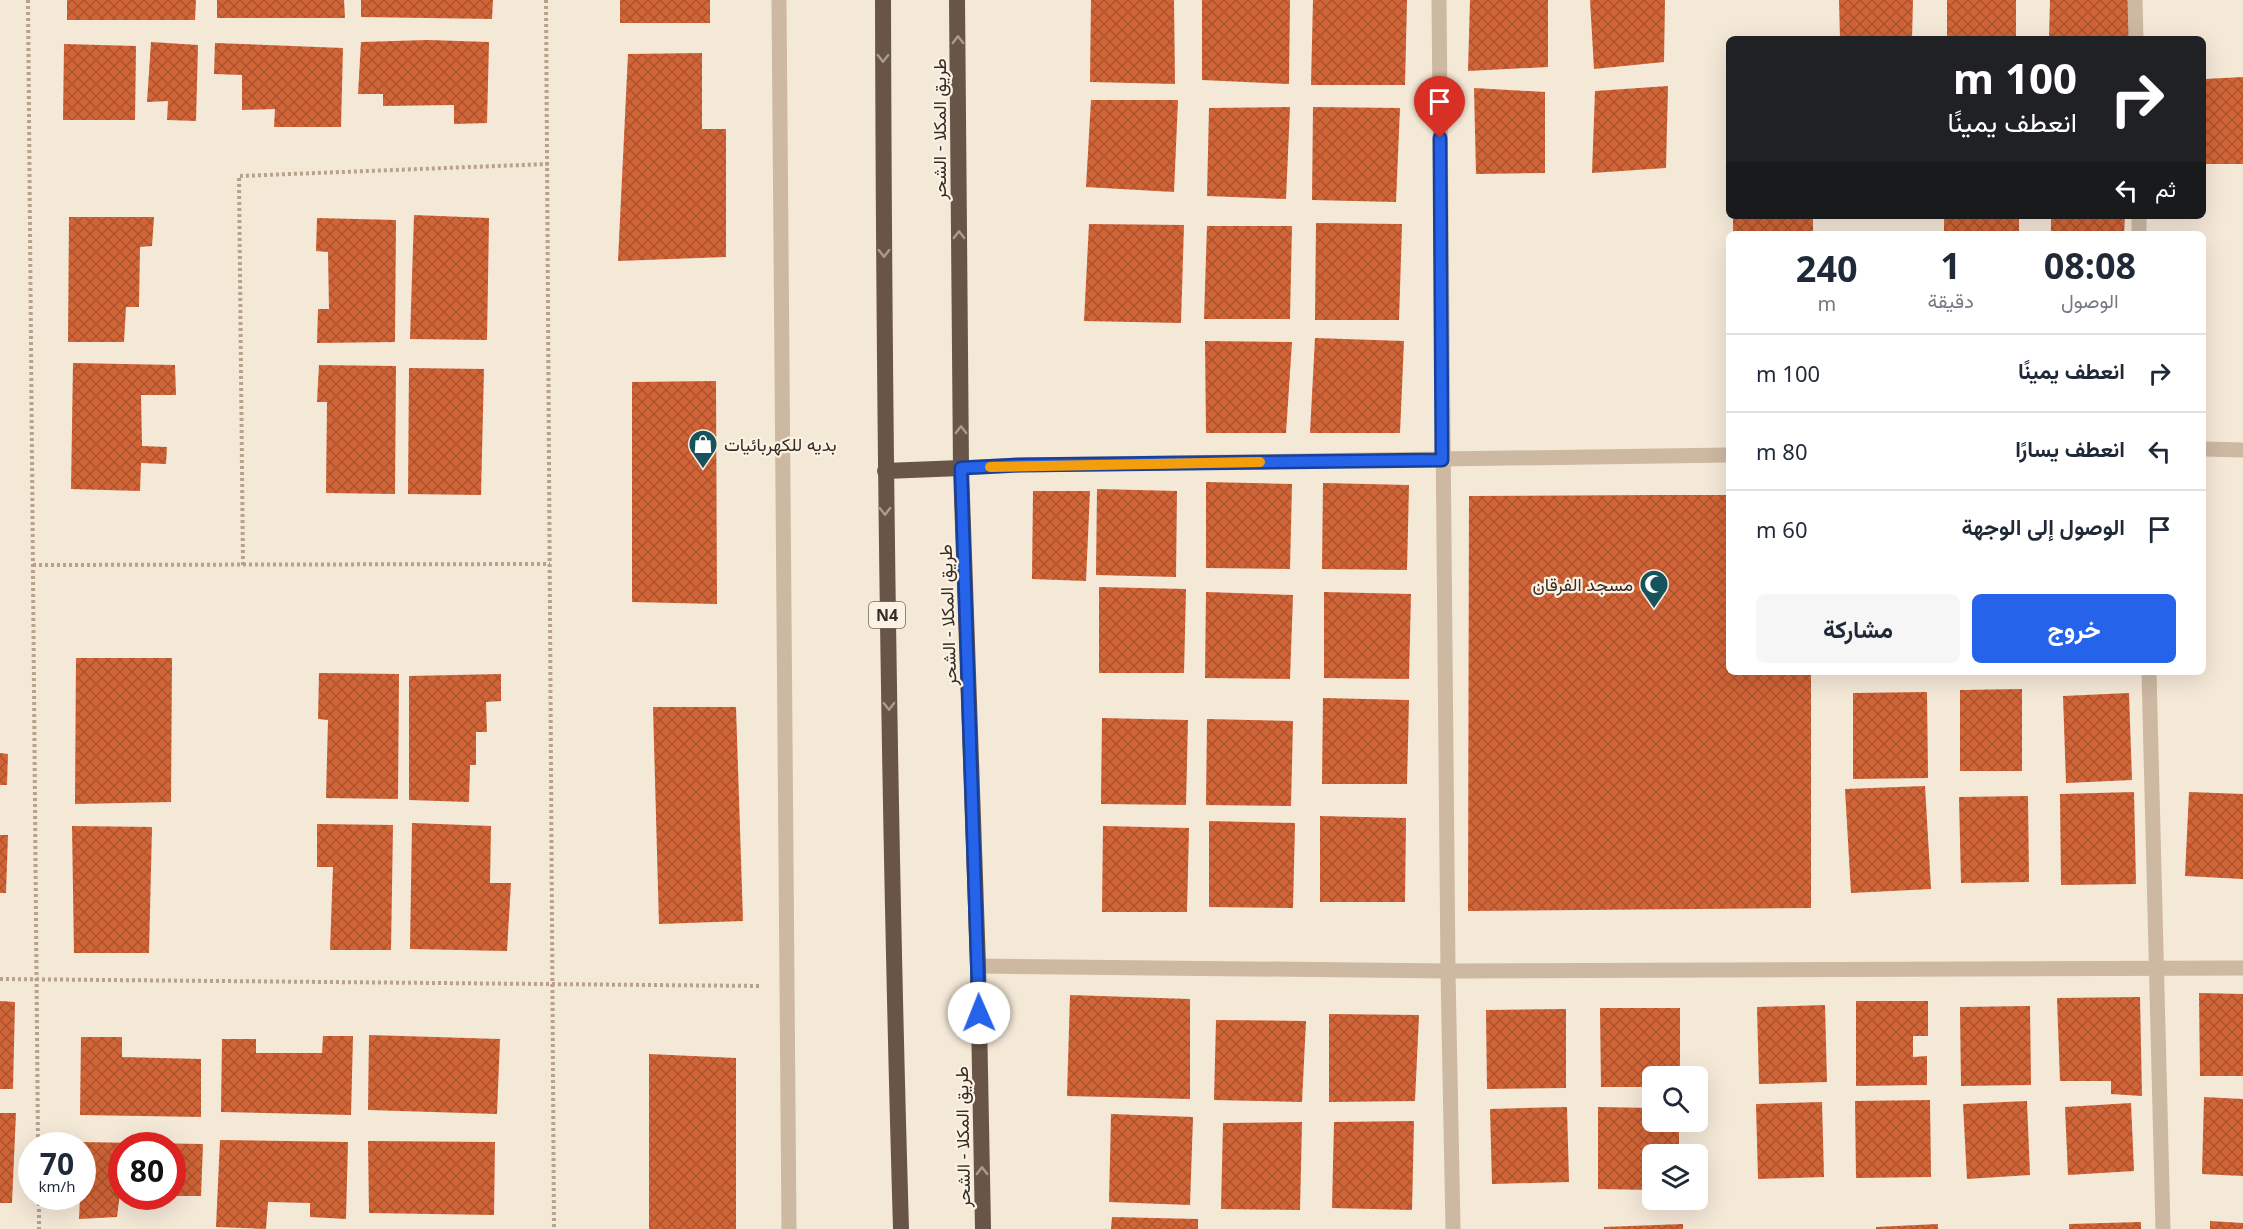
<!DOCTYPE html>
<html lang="ar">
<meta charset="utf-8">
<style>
:root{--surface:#fff;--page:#f6f6f7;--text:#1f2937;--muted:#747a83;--line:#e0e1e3;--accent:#2563eb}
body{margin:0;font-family:"Noto Sans",Vazirmatn,sans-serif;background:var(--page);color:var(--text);direction:rtl;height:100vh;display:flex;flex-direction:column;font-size:22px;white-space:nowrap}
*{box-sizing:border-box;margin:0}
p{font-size:20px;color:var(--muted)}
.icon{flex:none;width:33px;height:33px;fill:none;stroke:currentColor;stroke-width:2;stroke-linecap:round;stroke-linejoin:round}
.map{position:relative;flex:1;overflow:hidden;direction:ltr}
.side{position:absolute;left:1726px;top:231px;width:480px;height:444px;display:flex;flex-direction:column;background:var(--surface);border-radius:9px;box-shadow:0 6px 24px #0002;direction:rtl}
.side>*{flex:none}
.top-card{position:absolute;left:1726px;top:36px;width:480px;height:183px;border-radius:9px;box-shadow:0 6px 24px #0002;direction:rtl;background:#202124;color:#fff;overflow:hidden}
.tools{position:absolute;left:1642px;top:1066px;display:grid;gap:12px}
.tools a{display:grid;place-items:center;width:66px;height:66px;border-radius:9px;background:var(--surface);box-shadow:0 6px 24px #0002;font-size:30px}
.speed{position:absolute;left:18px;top:1132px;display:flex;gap:12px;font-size:30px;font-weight:700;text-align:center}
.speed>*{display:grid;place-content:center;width:78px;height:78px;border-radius:50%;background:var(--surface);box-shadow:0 6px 24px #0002;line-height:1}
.speed small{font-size:15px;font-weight:400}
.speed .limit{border:9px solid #d22;background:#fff;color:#111}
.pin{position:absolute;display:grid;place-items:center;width:51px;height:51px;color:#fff;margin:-62px -26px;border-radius:50% 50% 50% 0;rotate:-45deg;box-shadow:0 0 6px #0007}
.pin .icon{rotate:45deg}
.me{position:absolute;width:66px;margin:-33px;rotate:359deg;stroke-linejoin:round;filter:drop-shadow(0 0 4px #0008)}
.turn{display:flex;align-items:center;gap:21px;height:126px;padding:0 30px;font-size:27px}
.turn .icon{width:78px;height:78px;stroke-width:2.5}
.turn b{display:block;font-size:42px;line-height:51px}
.then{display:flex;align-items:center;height:57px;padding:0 30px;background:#0003;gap:12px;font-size:22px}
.eta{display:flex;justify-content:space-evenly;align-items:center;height:102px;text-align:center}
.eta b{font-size:36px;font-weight:700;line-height:42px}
.primary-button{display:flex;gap:12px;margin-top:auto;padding:12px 30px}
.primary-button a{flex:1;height:69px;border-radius:9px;background:var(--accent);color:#fff;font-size:24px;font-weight:700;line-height:69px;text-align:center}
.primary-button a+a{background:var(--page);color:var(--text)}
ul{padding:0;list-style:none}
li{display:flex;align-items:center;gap:18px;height:78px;padding:0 30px;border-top:2px solid var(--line)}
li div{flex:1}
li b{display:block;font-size:22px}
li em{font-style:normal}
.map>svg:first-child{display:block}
.building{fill:url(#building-cross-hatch)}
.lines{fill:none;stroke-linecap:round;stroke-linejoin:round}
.path{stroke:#b8a28c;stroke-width:4;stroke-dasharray:3 3;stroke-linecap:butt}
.minor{stroke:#cdb8a2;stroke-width:15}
.tertiary{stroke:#cdb8a2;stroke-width:15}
.trunk{stroke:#695448;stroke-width:16}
.oneway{stroke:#ab9b8e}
.route-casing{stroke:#184099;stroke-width:15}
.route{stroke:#2563eb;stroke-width:10}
.slow{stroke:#f59e0b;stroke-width:10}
.labels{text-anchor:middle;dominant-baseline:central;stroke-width:4.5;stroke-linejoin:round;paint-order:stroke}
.shield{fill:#fbf2e4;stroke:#71675e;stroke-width:1.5}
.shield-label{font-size:16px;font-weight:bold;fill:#362c25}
.street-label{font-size:18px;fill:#362c25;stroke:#fbf2e4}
.poi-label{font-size:18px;fill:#362c25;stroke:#fbf2e4;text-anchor:start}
</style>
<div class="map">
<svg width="2243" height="1229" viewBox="0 0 2243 1229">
<defs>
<pattern id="building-cross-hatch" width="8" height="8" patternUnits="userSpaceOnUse" patternTransform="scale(1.5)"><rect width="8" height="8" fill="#d26537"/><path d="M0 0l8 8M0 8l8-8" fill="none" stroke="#ab532e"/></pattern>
</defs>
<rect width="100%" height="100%" fill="#f4e8d7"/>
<g class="building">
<path d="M 67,0 L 196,0 L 195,20 L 67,20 Z"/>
<path d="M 217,0 L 344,0 L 345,18 L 217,18 Z"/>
<path d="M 361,0 L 493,0 L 492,19 L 361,17 Z"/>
<rect x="620" y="0" width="90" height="23"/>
<path d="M 1091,0 L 1174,0 L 1175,84 L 1090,82 Z"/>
<path d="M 1202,0 L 1290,0 L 1289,84 L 1202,80 Z"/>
<path d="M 1313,0 L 1407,0 L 1405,85 L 1311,85 Z"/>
<path d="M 1470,0 L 1548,0 L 1548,67 L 1468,71 Z"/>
<path d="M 1590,0 L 1665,0 L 1664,62 L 1594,69 Z"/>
<path d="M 1839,0 L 1913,0 L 1912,39 L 1840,39 Z"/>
<rect x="1947" y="0" width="69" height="39"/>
<path d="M 2050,0 L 2134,0 L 2133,39 L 2049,39 Z"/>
<path d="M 428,40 L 489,42 L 487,123 L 454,124 L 454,105 L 383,106 L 383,94 L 358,94 L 361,42 Z"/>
<path d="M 151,42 L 198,45 L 196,121 L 167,120 L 168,101 L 147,102 Z"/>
<path d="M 215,43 L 343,48 L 341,127 L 274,127 L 275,109 L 242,110 L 242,75 L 214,74 Z"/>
<path d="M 64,44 L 136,46 L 135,120 L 63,120 Z"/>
<path d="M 702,53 L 702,129 L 726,129 L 726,257 L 618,261 L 628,54 Z"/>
<path d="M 2243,77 L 2243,164 L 2204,164 L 2204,79 Z"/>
<path d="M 1668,86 L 1666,168 L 1592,173 L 1595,91 Z"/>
<path d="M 1474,88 L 1545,92 L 1545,173 L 1476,174 Z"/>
<path d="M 1091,100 L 1178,100 L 1174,192 L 1086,187 Z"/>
<path d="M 1290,107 L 1286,199 L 1207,196 L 1209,108 Z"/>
<path d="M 1313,107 L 1400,108 L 1396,202 L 1312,200 Z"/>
<path d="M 414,215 L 489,218 L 487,340 L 410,339 Z"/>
<rect x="1733" y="216" width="80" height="18"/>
<rect x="1944" y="216" width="75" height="18"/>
<path d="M 2051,216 L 2125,216 L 2124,234 L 2051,234 Z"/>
<path d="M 69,217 L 154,217 L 152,246 L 140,247 L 139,307 L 126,307 L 124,342 L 68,342 Z"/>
<path d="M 317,218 L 396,220 L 395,342 L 317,343 L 318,309 L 329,309 L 328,252 L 316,251 Z"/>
<path d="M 1316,223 L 1402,224 L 1399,320 L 1315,320 Z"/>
<path d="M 1089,224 L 1184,225 L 1181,323 L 1084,321 Z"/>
<path d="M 1207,226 L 1292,226 L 1290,319 L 1204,319 Z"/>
<path d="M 1315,338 L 1404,341 L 1400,433 L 1310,433 Z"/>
<path d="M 1205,341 L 1292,342 L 1286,433 L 1206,433 Z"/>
<path d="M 73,363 L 175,365 L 176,395 L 141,395 L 142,446 L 167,447 L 166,464 L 141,463 L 140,491 L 71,489 Z"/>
<path d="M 319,365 L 396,366 L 395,494 L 326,493 L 327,402 L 317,402 Z"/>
<path d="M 409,368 L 484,369 L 481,495 L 408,494 Z"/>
<path d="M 716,381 L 717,604 L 632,602 L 632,382 Z"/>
<path d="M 1206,482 L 1292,484 L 1290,569 L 1206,568 Z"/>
<path d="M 1323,483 L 1409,485 L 1407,570 L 1322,569 Z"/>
<path d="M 1097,489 L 1177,491 L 1176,577 L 1096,575 Z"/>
<path d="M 1033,491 L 1090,491 L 1086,581 L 1032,579 Z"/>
<path d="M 1656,495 L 1730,495 L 1730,672 L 1811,672 L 1811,908 L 1468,911 L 1469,496 Z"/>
<path d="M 1099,587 L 1186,589 L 1184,673 L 1099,673 Z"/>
<path d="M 1206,592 L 1293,595 L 1290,679 L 1205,678 Z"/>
<path d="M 1324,592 L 1411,594 L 1409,679 L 1324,678 Z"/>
<path d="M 76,658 L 172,658 L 171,802 L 75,804 Z"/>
<path d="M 319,673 L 399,674 L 398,799 L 326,798 L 328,720 L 318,719 Z"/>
<path d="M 501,674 L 501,701 L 486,702 L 487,732 L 476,732 L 476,765 L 470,765 L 469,802 L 409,800 L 409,676 Z"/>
<path d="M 2022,689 L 2022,771 L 1960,771 L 1960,690 Z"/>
<path d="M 1927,692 L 1928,778 L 1853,779 L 1853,693 Z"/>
<path d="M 2129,693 L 2132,780 L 2066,783 L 2063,696 Z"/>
<path d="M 1323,698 L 1409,700 L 1407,784 L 1322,784 Z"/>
<path d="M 653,707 L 736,707 L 743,921 L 659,924 Z"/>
<path d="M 1102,718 L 1188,720 L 1186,805 L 1101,804 Z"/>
<path d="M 1207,719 L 1293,721 L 1291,806 L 1206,805 Z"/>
<path d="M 0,753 L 8,754 L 7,785 L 0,785 Z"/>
<path d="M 1925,786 L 1931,889 L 1851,893 L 1845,789 Z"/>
<path d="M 2134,792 L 2136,884 L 2061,885 L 2060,794 Z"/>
<path d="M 2189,792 L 2243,794 L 2243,879 L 2185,876 Z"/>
<path d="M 2028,796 L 2029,882 L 1961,883 L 1959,797 Z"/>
<path d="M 1320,816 L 1406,818 L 1405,902 L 1320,902 Z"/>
<path d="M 1209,821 L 1295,823 L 1293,908 L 1209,907 Z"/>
<path d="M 412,823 L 491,826 L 490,883 L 511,883 L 507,951 L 410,949 Z"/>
<path d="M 317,824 L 393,825 L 391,950 L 330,950 L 333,867 L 317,867 Z"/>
<path d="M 72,826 L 152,827 L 149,953 L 74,953 Z"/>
<path d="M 1103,826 L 1189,828 L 1187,912 L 1102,912 Z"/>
<path d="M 0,835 L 8,835 L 6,893 L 0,893 Z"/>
<path d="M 2199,993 L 2243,994 L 2243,1076 L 2200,1076 Z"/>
<path d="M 1070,995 L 1190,999 L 1190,1099 L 1067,1096 Z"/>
<path d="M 2140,997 L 2142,1096 L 2111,1094 L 2111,1081 L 2060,1081 L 2057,998 Z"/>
<path d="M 0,1001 L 15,1002 L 13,1089 L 0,1089 Z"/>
<path d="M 1856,1001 L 1928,1001 L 1928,1036 L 1913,1036 L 1913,1057 L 1927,1056 L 1927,1085 L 1856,1086 Z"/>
<path d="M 1825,1005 L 1827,1082 L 1759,1084 L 1757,1007 Z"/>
<path d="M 2030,1006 L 2031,1085 L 1961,1086 L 1960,1007 Z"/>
<path d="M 1600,1008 L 1680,1008 L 1680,1077 L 1653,1077 L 1653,1087 L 1601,1087 Z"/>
<path d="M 1566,1009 L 1566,1088 L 1487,1089 L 1486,1010 Z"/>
<path d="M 1329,1014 L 1419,1015 L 1415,1101 L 1329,1102 Z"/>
<path d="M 1216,1020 L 1306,1021 L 1302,1102 L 1214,1100 Z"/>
<path d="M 369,1035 L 500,1039 L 497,1114 L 368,1110 Z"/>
<path d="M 323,1036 L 353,1036 L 351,1115 L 221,1112 L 222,1039 L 256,1039 L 256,1053 L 322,1053 Z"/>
<path d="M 81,1037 L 122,1037 L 122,1057 L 201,1059 L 201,1117 L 80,1115 Z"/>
<path d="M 649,1054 L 736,1058 L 736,1229 L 649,1229 Z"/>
<path d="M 2204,1097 L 2243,1099 L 2243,1176 L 2202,1174 Z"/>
<path d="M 1930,1100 L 1931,1177 L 1856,1178 L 1855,1101 Z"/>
<path d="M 2027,1101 L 2030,1175 L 1967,1179 L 1963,1104 Z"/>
<path d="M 1822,1102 L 1824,1177 L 1758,1179 L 1756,1104 Z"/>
<path d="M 2131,1103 L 2134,1171 L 2068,1175 L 2065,1107 Z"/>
<path d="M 1567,1107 L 1569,1182 L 1492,1184 L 1490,1109 Z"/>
<path d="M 1598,1107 L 1653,1108 L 1653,1122 L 1679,1122 L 1679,1155 L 1653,1155 L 1653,1190 L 1598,1189 Z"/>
<path d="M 0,1113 L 16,1113 L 12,1203 L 0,1203 Z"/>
<path d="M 1111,1114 L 1193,1117 L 1190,1205 L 1109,1202 Z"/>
<path d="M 1414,1121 L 1412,1210 L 1332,1208 L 1334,1122 Z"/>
<path d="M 1302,1122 L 1300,1210 L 1221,1209 L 1223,1123 Z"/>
<path d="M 220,1140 L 348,1142 L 346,1219 L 310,1217 L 310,1203 L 268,1202 L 266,1229 L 216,1227 Z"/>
<path d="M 368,1141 L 495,1142 L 494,1215 L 369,1213 Z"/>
<path d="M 80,1142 L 203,1144 L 201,1196 L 172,1196 L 172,1146 L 122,1146 L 122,1193 L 120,1193 L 117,1217 L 79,1219 L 80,1197 L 82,1197 L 82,1146 L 80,1146 Z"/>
<path d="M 1112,1217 L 1198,1219 L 1198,1229 L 1111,1229 Z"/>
<path d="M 2210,1221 L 2243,1223 L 2243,1229 L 2210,1229 Z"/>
<path d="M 2141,1222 L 2141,1229 L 2069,1229 L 2069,1224 Z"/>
<path d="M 1683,1224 L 1683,1229 L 1604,1229 L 1604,1227 Z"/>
<path d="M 1938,1224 L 1938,1229 L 1876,1229 L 1876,1227 Z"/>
</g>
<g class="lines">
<g class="path">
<path d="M 28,0 L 38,1146"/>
<path d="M 546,0 L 554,1229"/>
<path d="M 33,565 L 550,564"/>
<path d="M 243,565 L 239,176 L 548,164"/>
<path d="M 0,979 L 761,986"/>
<path d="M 39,1197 L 39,1229"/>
</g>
<g class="minor">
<path d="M 1439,0 L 1448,971 L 1453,1229"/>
<path d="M 2135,0 L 2136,39"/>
<path d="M 2139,216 L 2139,234"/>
<path d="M 2204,449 L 2243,450"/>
<path d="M 961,468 L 1019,465 L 1730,455"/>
<path d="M 2149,672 L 2163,1229"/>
<path d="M 978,966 L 1448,971 L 2243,968"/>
</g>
<path class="tertiary" d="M 779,0 L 789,1229"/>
<g class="trunk">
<path d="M 883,0 C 884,410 889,819 901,1229"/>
<path d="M 957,0 L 961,468 L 978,966 L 983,1229"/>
<path d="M 885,471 L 961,468"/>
</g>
</g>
<defs><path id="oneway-chevron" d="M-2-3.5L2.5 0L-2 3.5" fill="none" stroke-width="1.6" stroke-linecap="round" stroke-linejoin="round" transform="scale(1.5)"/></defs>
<g class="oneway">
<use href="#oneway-chevron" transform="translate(958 40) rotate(-90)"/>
<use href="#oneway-chevron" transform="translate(883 58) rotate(90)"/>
<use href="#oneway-chevron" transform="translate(959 235) rotate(-90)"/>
<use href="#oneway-chevron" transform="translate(884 253) rotate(90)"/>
<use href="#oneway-chevron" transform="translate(961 430) rotate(-90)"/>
<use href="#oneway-chevron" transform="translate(885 511) rotate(89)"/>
<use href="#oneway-chevron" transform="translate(889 706) rotate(89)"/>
<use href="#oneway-chevron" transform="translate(982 1171) rotate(-91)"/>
</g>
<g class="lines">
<g class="route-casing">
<path id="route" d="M 979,1013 L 961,468 L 1019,465 L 1442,460 L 1440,138"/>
</g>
<use href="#route" class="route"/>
<path class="slow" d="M 990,467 L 1260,462"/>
</g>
<defs>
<g id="shop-pin" transform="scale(1.5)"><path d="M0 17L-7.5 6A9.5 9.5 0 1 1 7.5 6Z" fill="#17535c" stroke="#fbf2e4"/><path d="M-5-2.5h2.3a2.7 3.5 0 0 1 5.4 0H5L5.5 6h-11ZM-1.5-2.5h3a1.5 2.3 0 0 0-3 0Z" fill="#fff"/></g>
<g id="mosque-pin" transform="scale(1.5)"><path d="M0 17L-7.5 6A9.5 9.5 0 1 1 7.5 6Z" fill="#17535c" stroke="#fbf2e4"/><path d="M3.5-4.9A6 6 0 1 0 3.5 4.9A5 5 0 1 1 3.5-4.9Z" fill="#fff"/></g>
</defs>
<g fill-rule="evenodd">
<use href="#shop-pin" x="703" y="444"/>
<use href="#mosque-pin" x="1654" y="584"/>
</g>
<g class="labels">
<rect class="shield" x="869" y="602" width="36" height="26" rx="4.5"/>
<g class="shield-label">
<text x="887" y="615">N4</text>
</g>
<g class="street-label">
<text transform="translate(939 129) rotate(-90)">طريق المكلا - الشحر</text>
<text transform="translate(947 615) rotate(-92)">طريق المكلا - الشحر</text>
<text transform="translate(962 1137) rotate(-91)">طريق المكلا - الشحر</text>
</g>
<g class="poi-label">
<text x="724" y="444">بديه للكهربائيات</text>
<text x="1633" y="584" text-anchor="end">مسجد الفرقان</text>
</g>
</g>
</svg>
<div class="tools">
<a><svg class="icon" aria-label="search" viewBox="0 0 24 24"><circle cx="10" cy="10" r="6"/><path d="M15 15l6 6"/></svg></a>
<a><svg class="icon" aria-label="layers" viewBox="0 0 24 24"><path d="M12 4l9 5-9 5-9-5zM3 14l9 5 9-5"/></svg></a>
</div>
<div class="speed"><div>70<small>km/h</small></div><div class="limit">80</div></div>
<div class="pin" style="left:1440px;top:138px;background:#d93025"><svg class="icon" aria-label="arrive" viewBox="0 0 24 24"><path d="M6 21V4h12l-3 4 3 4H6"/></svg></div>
<svg class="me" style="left:979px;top:1013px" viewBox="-20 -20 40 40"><circle r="19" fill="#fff"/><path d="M0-13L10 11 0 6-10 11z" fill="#2563eb"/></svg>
<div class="top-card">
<div class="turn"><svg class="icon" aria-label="right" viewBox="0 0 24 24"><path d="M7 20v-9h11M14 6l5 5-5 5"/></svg><div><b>100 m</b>انعطف يمينًا</div></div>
<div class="then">ثم<svg class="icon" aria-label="left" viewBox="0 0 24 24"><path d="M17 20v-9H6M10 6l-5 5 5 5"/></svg></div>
</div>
<section class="side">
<div class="eta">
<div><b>08:08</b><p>الوصول</p></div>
<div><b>1</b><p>دقيقة</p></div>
<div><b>240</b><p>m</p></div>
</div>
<ul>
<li><svg class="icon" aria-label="right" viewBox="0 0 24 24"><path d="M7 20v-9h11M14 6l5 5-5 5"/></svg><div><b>انعطف يمينًا</b></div><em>100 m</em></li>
<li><svg class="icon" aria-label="left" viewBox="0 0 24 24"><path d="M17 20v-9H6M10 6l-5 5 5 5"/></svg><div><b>انعطف يسارًا</b></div><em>80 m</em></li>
<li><svg class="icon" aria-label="arrive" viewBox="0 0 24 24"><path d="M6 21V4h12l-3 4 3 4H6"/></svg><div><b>الوصول إلى الوجهة</b></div><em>60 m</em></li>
</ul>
<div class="primary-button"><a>خروج</a><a>مشاركة</a></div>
</section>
</div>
